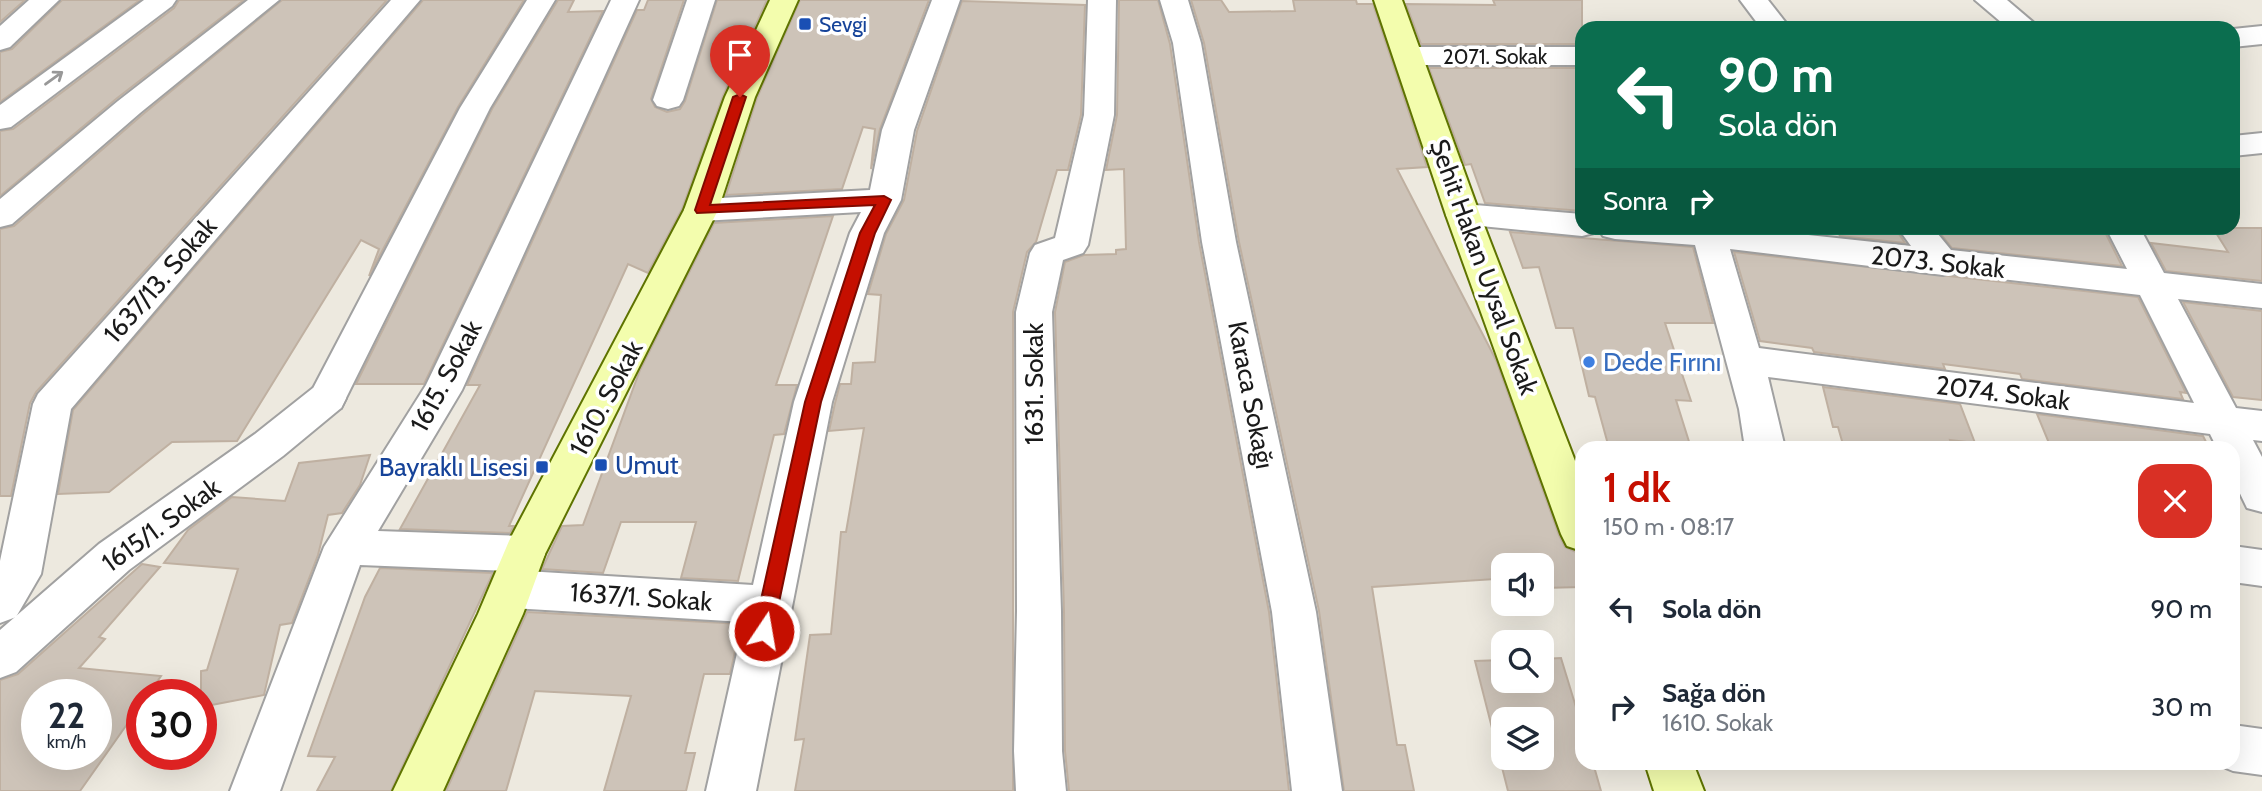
<!DOCTYPE html>
<html lang="tr">
<meta charset="utf-8">
<style>
:root{--surface:#fff;--page:#f2f2f3;--text:#1f2937;--muted:#747a83;--accent:#c50f00}
body{margin:0;font-family:Cabin,sans-serif;background:var(--page);color:var(--text);height:100vh;display:flex;flex-direction:column;font-size:26px;white-space:nowrap}
*{box-sizing:border-box;margin:0}
p{font-size:23px;color:var(--muted)}
.icon{flex:none;width:38px;height:38px;fill:none;stroke:currentColor;stroke-width:2;stroke-linecap:round;stroke-linejoin:round}
.map{position:relative;flex:1;overflow:hidden}
.side{position:absolute;left:1575px;top:441px;width:665px;height:329px;display:flex;flex-direction:column;background:var(--surface);border-radius:21px;box-shadow:0 7px 28px #0002}
.side>*{flex:none}
.banner{position:absolute;left:1575px;top:21px;width:665px;height:214px;border-radius:21px;box-shadow:0 7px 28px #0002;background:#0b6e4f;color:#fff;overflow:hidden}
.buttons{position:absolute;left:1491px;top:553px;display:grid;gap:14px}
.buttons a{display:grid;place-items:center;width:63px;height:63px;border-radius:14px;background:var(--surface);box-shadow:0 7px 28px #0002;font-size:35px}
.speed{position:absolute;left:21px;top:679px;display:flex;gap:14px;font-size:35px;font-weight:700;text-align:center}
.speed>*{display:grid;place-content:center;width:91px;height:91px;border-radius:50%;background:var(--surface);box-shadow:0 7px 28px #0002;line-height:1}
.speed small{font-size:18px;font-weight:400}
.speed .limit{border:10px solid #d22;background:#fff;color:#111}
.pin{position:absolute;display:grid;place-items:center;width:60px;height:60px;color:#fff;margin:-72px -30px;border-radius:50% 50% 50% 0;rotate:-45deg;box-shadow:0 0 7px #0007}
.pin .icon{rotate:45deg}
.me{position:absolute;width:77px;margin:-38px;rotate:12deg;stroke-linejoin:round;filter:drop-shadow(0 0 5px #0008)}
.turn{display:flex;align-items:center;gap:24px;height:147px;padding:0 28px;font-size:32px}
.turn .icon{width:91px;height:91px;stroke-width:2.5}
.turn b{display:block;font-size:49px;line-height:60px}
.then{display:flex;align-items:center;height:66px;padding:0 28px;background:#0003;gap:14px;font-size:26px}
.round{display:grid;place-items:center;flex:none;width:74px;height:74px;border-radius:21px;background:var(--page)}
.headline{display:flex;align-items:center;justify-content:space-between;height:119px;padding:0 28px}
h1{font-size:42px;font-weight:600;line-height:52px;color:var(--accent)}
ul{padding:0;list-style:none}
li{display:flex;align-items:center;gap:21px;height:98px;padding:0 28px}
li div{flex:1}
li b{display:block;font-size:26px}
li em{font-style:normal}
.map>svg:first-child{display:block}
.building{fill:#cdc3b8;stroke:#bfb0a1;stroke-width:2;fill-rule:evenodd}
.lines{fill:none;stroke-linecap:round;stroke-linejoin:round}
.minor-casing{stroke:#a1a1a1;stroke-width:4}
.tertiary-casing{stroke:#a1a1a1;stroke-width:4}
.secondary-casing{stroke:#5e7300;stroke-width:4}
.minor{fill:#fff;fill-rule:evenodd}
.tertiary{fill:#fff;fill-rule:evenodd}
.secondary{fill:#f3fdad;fill-rule:evenodd}
.oneway{stroke:#989898}
.route{fill:#c50f00;stroke:#800a00;stroke-width:2}
.transit-dot{fill:#1a4fb4;stroke:#fff;stroke-width:2.5}
.shop-dot{fill:#3f7fe0;stroke:#fff;stroke-width:2.5}
.labels{text-anchor:middle;dominant-baseline:central;stroke-width:7;stroke-linejoin:round;paint-order:stroke}
.far-transit-label{font-size:21px;fill:#164399;stroke:#fff;text-anchor:start}
.far-street-label{font-size:21px;fill:#1a1a1a;stroke:#fff}
.street-label{font-size:26px;fill:#1a1a1a;stroke:#fff}
.shop-label{font-size:26px;fill:#366cbe;stroke:#fff;text-anchor:start}
.transit-label{font-size:26px;fill:#164399;stroke:#fff;text-anchor:start}
</style>
<div class="map">
<svg width="2262" height="791" viewBox="0 0 2262 791">
<rect width="100%" height="100%" fill="#ede9df"/>
<g class="building">
<path d="M 0,0 L 25,0 L 0,22 Z"/>
<path d="M 62,0 L 140,0 L 0,102 L 0,52 L 12,49 Z"/>
<path d="M 179,0 L 244,0 L 116,99 L 0,196 L 0,131 L 13,129 L 174,8 Z"/>
<path d="M 282,0 L 387,0 L 36,392 L 30,403 L 11,496 L 0,496 L 0,229 L 14,226 L 142,115 Z"/>
<path d="M 423,0 L 524,0 L 458,107 L 369,276 L 379,249 L 361,240 L 237,441 L 172,442 L 109,492 L 58,494 L 73,410 Z"/>
<path d="M 558,0 L 574,0 L 568,12 L 603,11 L 424,384 L 356,384 L 492,109 Z"/>
<path d="M 648,0 L 684,0 L 651,99 L 655,107 L 667,112 L 680,109 L 685,101 L 717,0 L 767,0 L 723,96 L 682,209 L 648,273 L 628,264 L 509,526 L 514,526 L 510,533 L 400,529 L 480,385 L 467,385 L 637,10 L 644,10 Z"/>
<path d="M 800,0 L 929,0 L 880,129 L 871,169 L 875,129 L 863,127 L 842,189 L 726,195 L 757,98 Z"/>
<path d="M 1119,0 L 1158,0 L 1170,44 L 1199,242 L 1269,612 L 1289,791 L 1069,791 L 1065,751 L 1064,611 L 1055,312 L 1065,262 L 1084,255 L 1116,254 L 1116,250 L 1126,249 L 1124,169 L 1106,170 L 1117,115 Z"/>
<path d="M 1191,0 L 1221,0 L 1229,12 L 1295,11 L 1293,0 L 1356,0 L 1357,4 L 1373,4 L 1427,167 L 1397,169 L 1496,360 L 1559,535 L 1565,547 L 1576,552 L 1582,571 L 1582,587 L 1542,588 L 1542,565 L 1503,565 L 1503,589 L 1497,589 L 1495,579 L 1372,587 L 1397,745 L 1405,745 L 1414,791 L 1344,791 L 1319,611 L 1239,242 L 1204,43 Z"/>
<path d="M 1493,0 L 1582,0 L 1582,44 L 1421,44 L 1406,4 L 1495,5 Z"/>
<path d="M 962,1 L 1085,5 L 1081,115 L 1068,170 L 1057,170 L 1036,242 L 1027,252 L 1013,312 L 1013,791 L 795,791 L 804,739 L 795,740 L 810,635 L 831,634 L 841,532 L 846,532 L 864,428 L 829,431 L 835,403 L 840,384 L 851,384 L 853,363 L 875,362 L 881,295 L 868,294 L 886,234 L 904,200 L 917,131 Z"/>
<path d="M 1429,68 L 1582,68 L 1582,211 L 1485,203 L 1471,164 L 1465,165 Z"/>
<path d="M 833,216 L 776,385 L 797,385 L 784,434 L 774,435 L 738,581 L 681,578 L 696,522 L 621,522 L 603,573 L 542,569 L 562,526 L 583,525 L 640,370 L 714,223 Z"/>
<path d="M 1836,228 L 1895,228 L 1905,243 L 1840,236 Z"/>
<path d="M 1936,228 L 2103,228 L 2122,266 L 1952,248 Z"/>
<path d="M 2213,228 L 2262,228 L 2262,281 L 2166,271 L 2151,243 L 2228,252 Z"/>
<path d="M 1510,232 L 1693,247 L 1713,323 L 1665,323 L 1691,401 L 1676,400 L 1691,448 L 1609,448 L 1595,397 L 1589,396 L 1573,328 L 1556,328 L 1539,267 L 1523,268 Z"/>
<path d="M 1734,252 L 2138,297 L 2186,393 L 2180,392 L 2183,399 L 2022,379 L 2020,374 L 1943,364 L 1945,369 L 1814,352 L 1812,348 L 1760,341 Z"/>
<path d="M 2183,302 L 2262,311 L 2262,400 L 2233,397 Z"/>
<path d="M 1823,387 L 1960,404 L 1975,443 L 1950,440 L 1953,448 L 1844,448 L 1838,427 L 1833,427 Z"/>
<path d="M 2037,414 L 2203,436 L 2209,448 L 2051,448 Z"/>
<path d="M 370,455 L 360,485 L 342,513 L 328,515 L 318,555 L 292,623 L 280,625 L 264,695 L 201,707 L 201,671 L 207,670 L 238,569 L 164,563 L 188,530 L 232,497 L 285,501 L 299,463 Z"/>
<path d="M 142,564 L 160,567 L 99,637 L 105,639 L 79,668 L 161,676 L 148,695 L 142,695 L 142,703 L 80,791 L 0,791 L 0,680 L 18,674 ZM 37,695 L 96,695 L 96,754 L 37,754 Z"/>
<path d="M 380,568 L 493,573 L 391,791 L 317,791 L 335,757 L 308,756 L 365,597 Z"/>
<path d="M 527,612 L 741,624 L 730,674 L 704,674 L 685,753 L 695,753 L 686,791 L 604,791 L 631,696 L 535,691 L 506,791 L 446,791 Z"/>
<path d="M 1561,658 L 1582,727 L 1582,763 L 1593,763 L 1601,791 L 1508,791 L 1475,661 L 1503,660 L 1503,681 L 1542,681 L 1542,659 ZM 1503,719 L 1542,719 L 1542,758 L 1503,758 Z"/>
</g>
<g class="lines">
<g class="minor-casing">
<g id="minor">
<path d="M 248,0 L 279,0 L 140,113 L 12,224 L 0,227 L 0,199 L 118,101 Z"/>
<path d="M 391,0 L 420,0 L 71,409 L 41,574 L 16,617 L 0,623 L 0,561 L 33,404 L 38,394 Z"/>
<path d="M 527,0 L 555,0 L 490,108 L 341,408 L 327,412 L 313,408 L 308,398 L 460,108 Z"/>
<path d="M 611,0 L 639,0 L 462,390 L 378,531 L 524,536 L 539,541 L 545,554 L 539,567 L 526,571 L 753,585 L 794,402 L 850,233 L 861,212 L 701,221 L 689,218 L 684,210 L 689,202 L 701,199 L 870,190 L 882,130 L 932,0 L 960,0 L 914,130 L 901,200 L 884,233 L 832,402 L 756,791 L 706,791 L 744,622 L 512,608 L 496,602 L 490,589 L 496,576 L 510,571 L 360,565 L 280,791 L 230,791 L 324,547 L 426,385 Z"/>
<path d="M 687,0 L 715,0 L 683,100 L 679,106 L 668,109 L 657,106 L 653,100 Z"/>
<path d="M 1088,0 L 1116,0 L 1114,115 L 1088,245 L 1083,253 L 1063,260 L 1052,312 L 1061,611 L 1062,751 L 1066,791 L 1016,791 L 1014,751 L 1017,611 L 1016,312 L 1030,253 L 1035,245 L 1055,238 L 1084,115 Z"/>
<path d="M 1160,0 L 1188,0 L 1201,43 L 1236,242 L 1316,612 L 1342,791 L 1292,791 L 1272,612 L 1202,242 L 1173,43 Z"/>
<path d="M 1740,0 L 1768,0 L 1790,28 L 1761,28 Z"/>
<path d="M 1975,0 L 2007,0 L 2040,28 L 2008,28 Z"/>
<path d="M 2262,26 L 2262,44 L 2233,47 L 2233,29 Z"/>
<path d="M 1408,47 L 1582,47 L 1582,65 L 1408,65 L 1398,62 L 1393,56 L 1398,50 Z"/>
<path d="M 2262,133 L 2262,153 L 2233,156 L 2233,136 Z"/>
<path d="M 1463,204 L 1582,214 L 1582,228 L 1597,228 L 1594,233 L 1582,236 L 1451,223 L 1446,215 L 1451,207 Z"/>
<path d="M 1598,228 L 1743,228 L 1911,246 L 1898,228 L 1933,228 L 1951,250 L 2127,269 L 2106,228 L 2140,228 L 2164,273 L 2262,284 L 2262,308 L 2178,299 L 2236,408 L 2262,411 L 2262,441 L 2253,440 L 2262,457 L 2262,512 L 2247,508 L 2233,479 L 2233,448 L 2217,448 L 2210,434 L 1768,377 L 1785,448 L 1745,448 L 1739,409 L 1695,245 L 1615,239 L 1603,236 ZM 1730,249 L 1943,275 L 1949,273 L 2140,295 L 2194,403 L 1759,348 Z"/>
<path d="M 2233,546 L 2262,550 L 2262,586 L 2233,582 Z"/>
<path d="M 2233,725 L 2262,729 L 2262,775 L 2233,771 L 2216,764 L 2233,763 Z"/>
</g>
</g>
<g class="tertiary-casing">
<g id="tertiary">
<path d="M 29,0 L 59,0 L 10,47 L 0,50 L 0,26 Z"/>
<path d="M 144,0 L 176,0 L 172,6 L 11,127 L 0,129 L 0,105 Z"/>
<path d="M 327,384 L 341,388 L 346,398 L 341,408 L 283,456 L 129,570 L 16,672 L 0,678 L 0,630 L 99,544 L 255,434 L 313,388 Z"/>
</g>
</g>
<g class="secondary-casing">
<g id="secondary">
<path d="M 770,0 L 798,0 L 755,97 L 718,210 L 545,554 L 523,614 L 443,791 L 393,791 L 478,614 L 509,541 L 684,210 L 725,97 Z"/>
<path d="M 1374,0 L 1402,0 L 1480,215 L 1582,479 L 1582,551 L 1567,546 L 1561,534 L 1446,215 Z"/>
<path d="M 1645,763 L 1693,763 L 1704,791 L 1654,791 Z"/>
</g>
</g>
<use href="#minor" class="minor"/>
<use href="#tertiary" class="tertiary"/>
<use href="#secondary" class="secondary"/>
</g>
<defs><path id="oneway-shaft" d="M-6 0H5M1.5-3L5.5 0L1.5 3" fill="none" stroke-width="1.6" stroke-linecap="round" stroke-linejoin="round" transform="scale(1.75)"/></defs>
<use class="oneway" href="#oneway-shaft" transform="translate(54 78) rotate(-36)"/>
<path class="route" d="M 740,94 L 746,97 L 710,205 L 884,196 L 891,200 L 875,233 L 821,402 L 773,631 L 770,637 L 764,640 L 757,637 L 754,631 L 805,402 L 860,233 L 875,205 L 697,213 L 695,210 L 733,97 Z"/>
<g class="transit-dot">
<rect x="798" y="17" width="14" height="14" rx="3.5"/>
<rect x="594" y="458" width="14" height="14" rx="3.5"/>
<rect x="535" y="460" width="14" height="14" rx="3.5"/>
</g>
<circle class="shop-dot" cx="1589" cy="362" r="7"/>
<g class="labels">
<g class="far-transit-label">
<text x="819" y="24">Sevgi</text>
</g>
<g class="far-street-label">
<text x="1495" y="56">2071. Sokak</text>
</g>
<g class="street-label">
<text transform="translate(1938 262) rotate(6)">2073. Sokak</text>
<text transform="translate(1484 267) rotate(70)">Şehit Hakan Uysal Sokak</text>
<text transform="translate(160 280) rotate(-49)">1637/13. Sokak</text>
<text transform="translate(446 376) rotate(-62)">1615. Sokak</text>
<text transform="translate(1034 384) rotate(-90)">1631. Sokak</text>
<text transform="translate(2003 393) rotate(7)">2074. Sokak</text>
<text transform="translate(1251 395) rotate(79)">Karaca Sokağı</text>
<text transform="translate(606 398) rotate(-62)">1610. Sokak</text>
<text transform="translate(161 525) rotate(-36)">1615/1. Sokak</text>
<text transform="translate(641 597) rotate(4)">1637/1. Sokak</text>
</g>
<g class="shop-label">
<text x="1603" y="362">Dede Fırını</text>
</g>
<g class="transit-label">
<text x="615" y="465">Umut</text>
<text x="528" y="467" text-anchor="end">Bayraklı Lisesi</text>
</g>
</g>
</svg>
<div class="buttons">
<a><svg class="icon" aria-label="sound" viewBox="0 0 24 24"><path d="M4 9h4l5-4v14l-5-4H4zM17 9q2 3 0 6"/></svg></a>
<a><svg class="icon" aria-label="search" viewBox="0 0 24 24"><circle cx="10" cy="10" r="6"/><path d="M15 15l6 6"/></svg></a>
<a><svg class="icon" aria-label="layers" viewBox="0 0 24 24"><path d="M12 4l9 5-9 5-9-5zM3 14l9 5 9-5"/></svg></a>
</div>
<div class="speed"><div>22<small>km/h</small></div><div class="limit">30</div></div>
<div class="pin" style="left:740px;top:97px;background:#d93025"><svg class="icon" aria-label="arrive" viewBox="0 0 24 24"><path d="M6 21V4h12l-3 4 3 4H6"/></svg></div>
<svg class="me" style="left:764px;top:631px" viewBox="-20 -20 40 40"><circle r="17" fill="#c50f00" stroke="#fff" stroke-width="3"/><path d="M0-11L8 9 0 5-8 9z" fill="#fff"/></svg>
<div class="banner">
<div class="turn"><svg class="icon" aria-label="left" viewBox="0 0 24 24"><path d="M17 20v-9H6M10 6l-5 5 5 5"/></svg><div><b>90 m</b>Sola dön</div></div>
<div class="then">Sonra<svg class="icon" aria-label="right" viewBox="0 0 24 24"><path d="M7 20v-9h11M14 6l5 5-5 5"/></svg></div>
</div>
<section class="side">
<div class="headline"><div><h1>1 dk</h1><p>150 m · 08:17</p></div><a class="round" style="background:#d93025;color:#fff"><svg class="icon" aria-label="close" viewBox="0 0 24 24"><path d="M6 6l12 12M18 6L6 18"/></svg></a></div>
<ul>
<li><svg class="icon" aria-label="left" viewBox="0 0 24 24"><path d="M17 20v-9H6M10 6l-5 5 5 5"/></svg><div><b>Sola dön</b></div><em>90 m</em></li>
<li><svg class="icon" aria-label="right" viewBox="0 0 24 24"><path d="M7 20v-9h11M14 6l5 5-5 5"/></svg><div><b>Sağa dön</b><p>1610. Sokak</p></div><em>30 m</em></li>
</ul>
</section>
</div>
